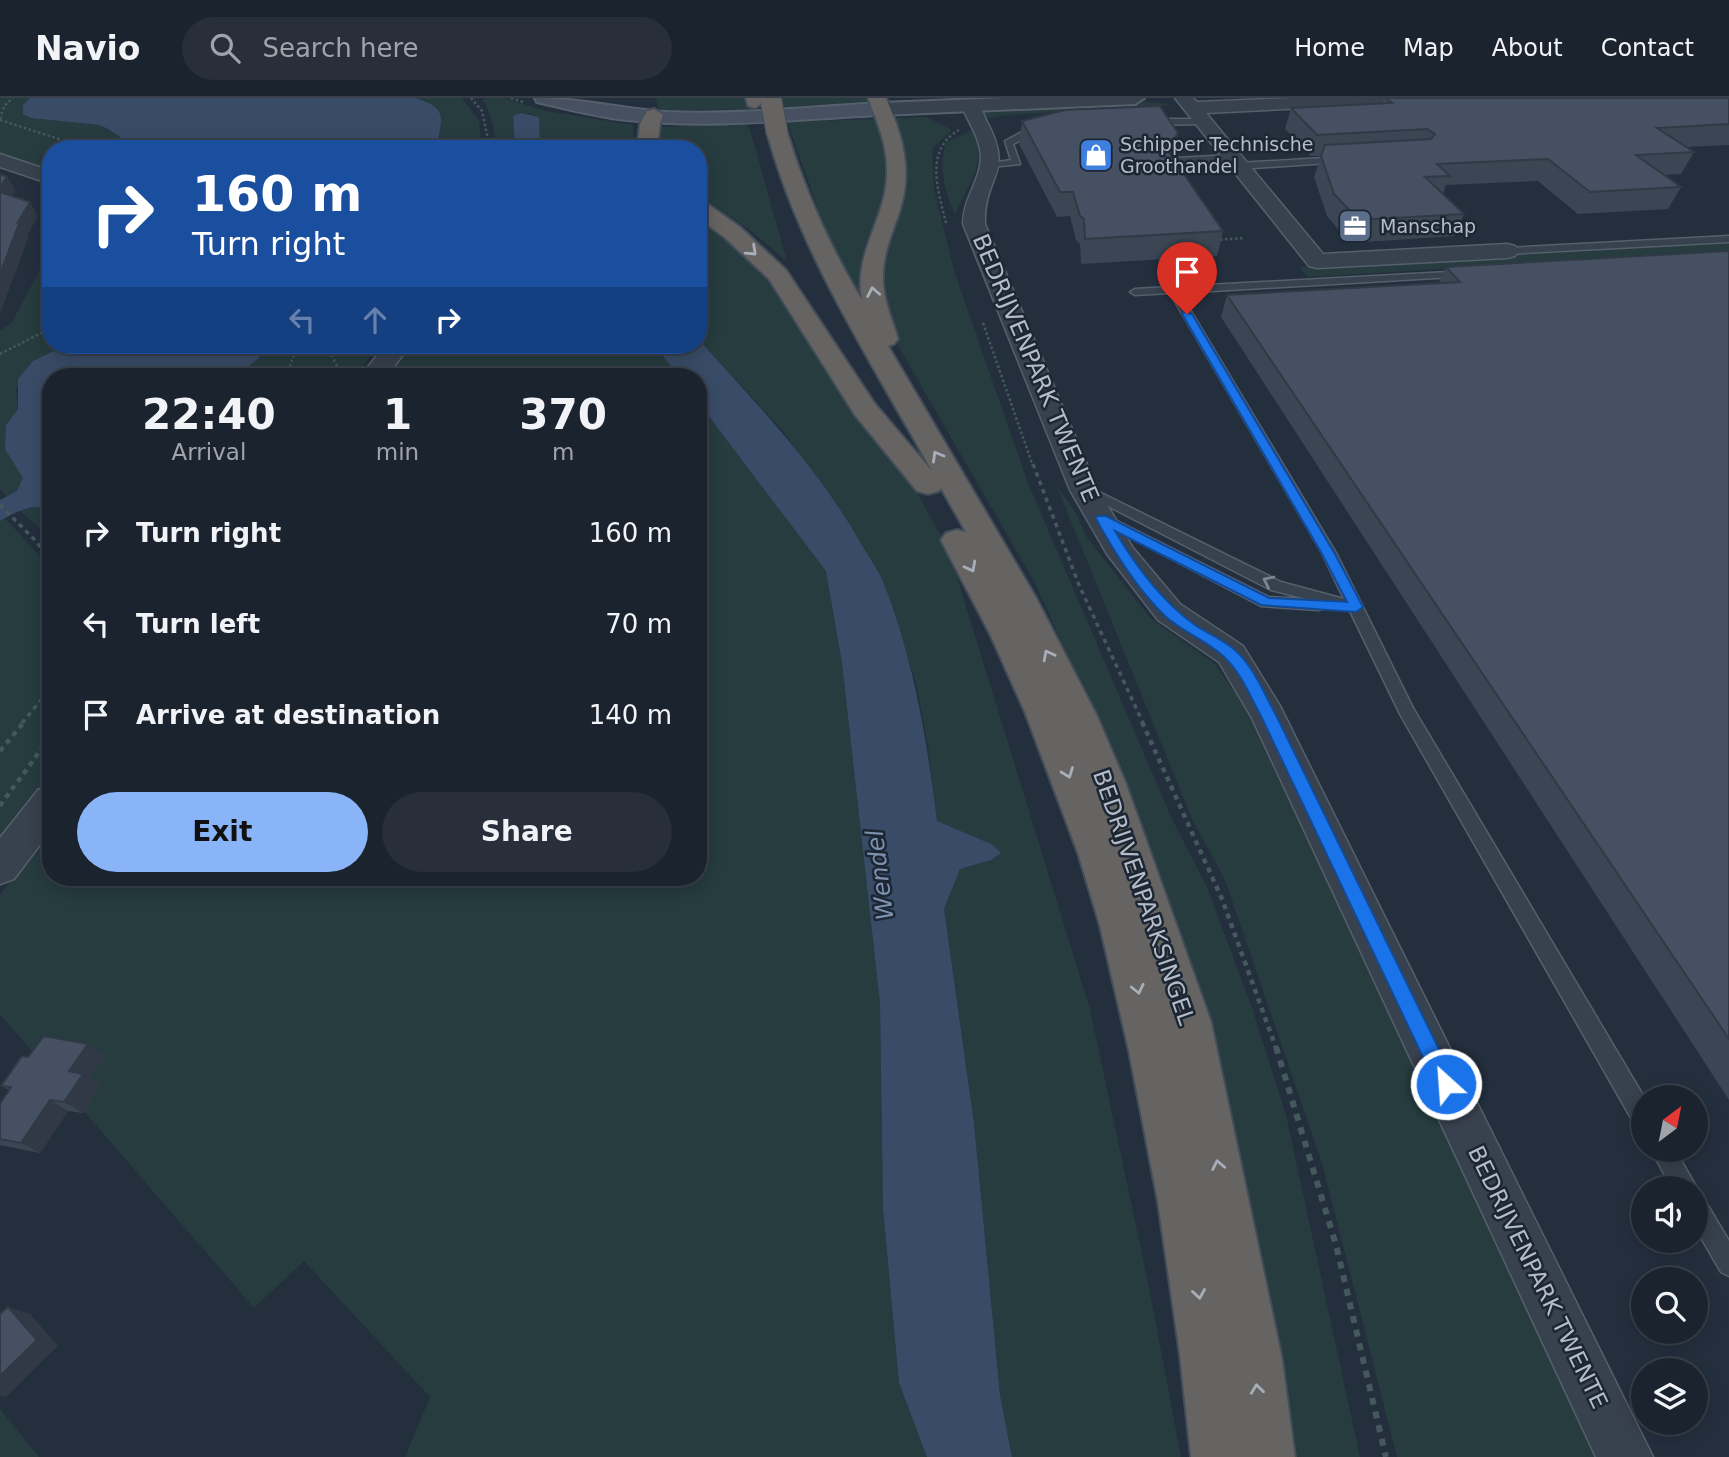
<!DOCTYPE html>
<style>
:root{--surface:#1b232e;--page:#282f3a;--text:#f1f3f6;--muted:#a0a4aa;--line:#39404a;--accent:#8ab4f8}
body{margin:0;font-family:"DejaVu Sans",sans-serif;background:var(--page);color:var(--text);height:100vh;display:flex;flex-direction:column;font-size:26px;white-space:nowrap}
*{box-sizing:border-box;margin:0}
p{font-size:23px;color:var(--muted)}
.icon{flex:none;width:38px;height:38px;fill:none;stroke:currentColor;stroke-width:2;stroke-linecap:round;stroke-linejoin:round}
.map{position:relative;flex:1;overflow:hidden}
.details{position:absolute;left:42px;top:270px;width:665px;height:518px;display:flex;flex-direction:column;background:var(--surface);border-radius:28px;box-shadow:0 4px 18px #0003,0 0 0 2px var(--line)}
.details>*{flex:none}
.top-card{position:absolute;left:42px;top:42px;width:665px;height:214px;border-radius:28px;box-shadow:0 4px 18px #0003,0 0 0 2px var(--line);background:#1a4fa0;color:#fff;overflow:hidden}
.needle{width:46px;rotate:32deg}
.buttons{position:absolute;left:1631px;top:987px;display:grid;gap:14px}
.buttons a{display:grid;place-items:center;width:77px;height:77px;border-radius:50%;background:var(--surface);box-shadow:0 4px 18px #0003,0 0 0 2px var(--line);font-size:35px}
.pin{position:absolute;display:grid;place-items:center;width:60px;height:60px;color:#fff;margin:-72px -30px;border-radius:50% 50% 50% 0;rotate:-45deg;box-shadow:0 0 7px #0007}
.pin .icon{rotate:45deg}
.me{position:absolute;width:77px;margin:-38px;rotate:334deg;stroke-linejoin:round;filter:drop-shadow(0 0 5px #0008)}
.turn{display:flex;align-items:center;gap:24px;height:147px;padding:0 35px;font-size:32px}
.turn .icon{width:91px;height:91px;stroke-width:2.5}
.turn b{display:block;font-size:49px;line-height:60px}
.lanes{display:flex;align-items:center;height:66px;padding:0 35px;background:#0003;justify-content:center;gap:35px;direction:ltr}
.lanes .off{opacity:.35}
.eta{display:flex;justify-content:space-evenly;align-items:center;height:119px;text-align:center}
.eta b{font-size:42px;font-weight:600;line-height:49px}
.primary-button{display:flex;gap:14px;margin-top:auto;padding:14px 35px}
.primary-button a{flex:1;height:80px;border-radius:42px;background:var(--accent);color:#111;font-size:28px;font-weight:600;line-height:80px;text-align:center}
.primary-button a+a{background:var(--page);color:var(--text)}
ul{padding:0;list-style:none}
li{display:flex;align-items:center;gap:21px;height:91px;padding:0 35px}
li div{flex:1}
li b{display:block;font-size:26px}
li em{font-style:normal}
header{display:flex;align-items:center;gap:42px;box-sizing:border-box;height:98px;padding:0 35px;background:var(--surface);border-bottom:2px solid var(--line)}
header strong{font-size:33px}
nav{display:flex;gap:38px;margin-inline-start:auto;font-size:24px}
.search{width:490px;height:63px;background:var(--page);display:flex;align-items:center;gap:18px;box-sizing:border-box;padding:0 24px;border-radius:38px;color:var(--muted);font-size:26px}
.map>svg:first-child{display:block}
.green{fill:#263c3f}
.water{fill:#394c67}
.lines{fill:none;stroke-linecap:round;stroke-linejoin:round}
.service-casing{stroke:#565f6c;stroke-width:3}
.minor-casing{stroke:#565f6c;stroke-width:3}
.tertiary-casing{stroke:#565f6c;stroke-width:4}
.secondary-casing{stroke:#565f6c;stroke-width:4}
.trunk-casing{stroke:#434c59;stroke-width:4}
.path-far3{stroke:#44595c;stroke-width:2.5;stroke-dasharray:2.5 2.5;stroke-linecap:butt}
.path-far2{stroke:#44595c;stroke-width:3.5;stroke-dasharray:4.5 4.5;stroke-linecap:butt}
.path-far1{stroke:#44595c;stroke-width:4.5;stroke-dasharray:5 5;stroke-linecap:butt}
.path{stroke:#44595c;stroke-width:6;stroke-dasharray:7 7;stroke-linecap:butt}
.service{fill:#38414e;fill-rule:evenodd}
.minor{fill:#38414e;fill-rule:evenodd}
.tertiary{fill:#38414e;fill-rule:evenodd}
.secondary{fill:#465061;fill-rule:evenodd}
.trunk{fill:#656462;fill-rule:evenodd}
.trunk-bridge-casing{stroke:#434c59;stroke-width:23;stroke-linecap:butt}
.trunk-bridge{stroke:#656462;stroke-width:21}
.wall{fill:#3b4654}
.shaded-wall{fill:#303945}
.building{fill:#455162;stroke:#303945;stroke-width:2}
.oneway{stroke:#a8afba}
.oneway2{stroke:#7c8592}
.route{fill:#1a73e8;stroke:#114b97;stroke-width:2}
.labels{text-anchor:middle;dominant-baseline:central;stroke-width:5;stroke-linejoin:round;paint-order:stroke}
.far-poi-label{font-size:19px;fill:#b4bcc9;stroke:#1d2633;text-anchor:start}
.street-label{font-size:23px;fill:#b4bcc9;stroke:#1d2633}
.water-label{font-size:24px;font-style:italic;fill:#7c92b1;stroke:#1d2633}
</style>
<header>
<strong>Navio</strong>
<div class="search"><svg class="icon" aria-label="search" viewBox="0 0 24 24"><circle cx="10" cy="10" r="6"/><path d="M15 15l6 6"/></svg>Search here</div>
<nav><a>Home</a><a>Map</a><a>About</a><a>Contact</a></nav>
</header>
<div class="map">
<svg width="1729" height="1359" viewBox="0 0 1729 1359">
<rect width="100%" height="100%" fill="#242f3e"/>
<g class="green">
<path d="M 0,0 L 30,0 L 23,7 L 31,20 L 99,27 L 143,51 L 51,51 L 51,72 L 0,55 Z"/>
<path d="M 416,0 L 462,0 L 479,23 L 482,51 L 438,51 L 440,38 L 427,3 Z"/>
<path d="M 486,0 L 503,0 L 546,13 L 633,27 L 635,51 L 540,51 L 539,19 L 529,15 L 513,19 L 515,51 L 496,51 L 493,27 L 485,4 L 481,2 Z"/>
<path d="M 656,0 L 745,0 L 747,11 L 667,13 L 658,10 Z"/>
<path d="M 780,0 L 868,0 L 870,3 L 867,7 L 783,10 Z"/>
<path d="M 1143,3 L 1173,7 L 1006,17 L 986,21 L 984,15 L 990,11 Z"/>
<path d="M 927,19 L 952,32 L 932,51 L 934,90 L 954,173 L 1028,385 L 1172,721 L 1207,789 L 1252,910 L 1286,1017 L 1360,1359 L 1280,1359 L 1108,648 L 1035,485 L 893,239 L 878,188 L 898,103 L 905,85 L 903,61 L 890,24 L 895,20 Z"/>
<path d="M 877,21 L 882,31 L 892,86 L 864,157 L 865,180 L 879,245 L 835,158 L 787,24 Z"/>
<path d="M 746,26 L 750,32 L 787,163 L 750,132 L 698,97 L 698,51 L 656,51 L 654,35 L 661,29 Z"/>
<path d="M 972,32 C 992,58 965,92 955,117 C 945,92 938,70 946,45 Z"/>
<path d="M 698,114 L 750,154 L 882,333 L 948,450 L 1090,911 L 1149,1189 L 1181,1359 L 1012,1359 L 1000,1297 L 974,1025 L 944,811 L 960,771 L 991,762 L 991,746 L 937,724 L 928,647 L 916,585 L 883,484 L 784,334 L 698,241 Z"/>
<path d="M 1729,145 L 1729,154 L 1308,179 L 1299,169 Z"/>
<path d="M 51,151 L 51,247 L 66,247 L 16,290 L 18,311 L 6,327 L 23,380 L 18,393 L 7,399 L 0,391 L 0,232 L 11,226 Z"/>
<path d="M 266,247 L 379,247 L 355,278 L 236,278 L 258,261 Z"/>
<path d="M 409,247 L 655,247 L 678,278 L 386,278 Z"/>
<path d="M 698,304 L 826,472 L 842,565 L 880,905 L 883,1110 L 899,1285 L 927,1359 L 405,1359 L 430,1299 L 304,1163 L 254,1210 L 0,916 L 0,797 L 51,730 L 51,779 L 698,779 Z"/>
<path d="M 1057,389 L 1075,413 L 1086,438 L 1150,520 L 1214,565 L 1250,615 L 1295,700 L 1596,1359 L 1397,1359 L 1322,1065 L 1225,782 L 1192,721 Z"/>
<path d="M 42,408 L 51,411 L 51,440 L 20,413 Z"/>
<path d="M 5,420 L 43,462 L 51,480 L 51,683 L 0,750 L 0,423 Z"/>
<path d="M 0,1311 L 39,1359 L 0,1359 Z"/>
</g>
<g class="water">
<path d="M 30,0 L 416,0 C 453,12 438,23 438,51 L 143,51 C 126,46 115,33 99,27 L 31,20 L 23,16 L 23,7 Z"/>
<path d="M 521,15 L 539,19 L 540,51 L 515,51 L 513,18 Z"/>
<path d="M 698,241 C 757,306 817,368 860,444 C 868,458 878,471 884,486 C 914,563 927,642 937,723 L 991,746 L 1001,755 L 991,762 L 960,771 L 944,811 L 974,1025 L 1000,1297 L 1012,1359 L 927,1359 L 899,1285 L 883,1110 L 880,905 L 842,565 L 826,473 L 698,304 L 698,278 L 678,278 L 655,247 L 698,247 Z"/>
<path d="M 66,247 L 266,247 L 258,261 L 236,278 L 51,278 L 51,411 C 34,405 15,414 0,423 L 0,402 L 17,393 L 23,380 L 5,351 L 6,327 L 18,311 L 18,281 L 33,263 Z"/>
</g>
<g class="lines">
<g class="service-casing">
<g id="service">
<path d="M 1203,21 L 1206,26 L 1146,27 L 1142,24 L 1146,21 Z"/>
<path d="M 1043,32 L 1047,35 L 1046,37 L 1029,38 L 1013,46 L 1020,66 L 991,69 L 986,66 L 1011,62 L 1005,43 L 1024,33 Z"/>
<path d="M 1232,57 L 1235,58 L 1235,62 L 1176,66 L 1171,63 L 1176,60 Z"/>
<path d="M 1340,59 L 1345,62 L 1343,64 L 1239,71 L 1234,68 L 1239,65 Z"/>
<path d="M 1729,138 L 1729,144 L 1507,156 L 1502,153 L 1507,150 Z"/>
<path d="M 1466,173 L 1471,176 L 1470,178 L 1180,195 L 1336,455 L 1413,610 L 1644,999 L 1643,1030 L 1635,1027 L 1400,616 L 1350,513 L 1325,506 L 1323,511 L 1318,512 L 1261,508 L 1095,421 L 1102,417 L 1107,418 L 1269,499 L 1307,501 L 1271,492 L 1077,392 L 1084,388 L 1089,389 L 1281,484 L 1344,501 L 1322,455 L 1170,195 L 1135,197 L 1130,194 L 1135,191 Z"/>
<path d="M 1651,1052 L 1675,1052 L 1697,1090 L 1696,1092 L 1672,1090 Z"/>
<path d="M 1696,1097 L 1704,1101 L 1729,1143 L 1729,1178 L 1721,1174 L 1696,1131 Z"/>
</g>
</g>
<g class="minor-casing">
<g id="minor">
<path d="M 1175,0 L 1193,0 L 1197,4 L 1292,0 L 1416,0 L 1407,5 L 1206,15 L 1323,156 L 1507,146 L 1515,148 L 1518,153 L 1515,158 L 1507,160 L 1317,170 L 1309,168 Z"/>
<path d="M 970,2 C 980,4 982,13 986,22 C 1016,77 983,77 985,126 L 1098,392 L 1133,450 L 1180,506 L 1243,548 L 1280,608 L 1653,1359 L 1596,1359 L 1252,620 L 1219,564 L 1158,522 L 1107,456 L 1070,392 L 963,126 C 963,100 981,82 981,58 C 980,40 968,23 961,7 Z"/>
<path d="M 0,56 L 51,73 L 51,86 L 0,69 Z"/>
<path d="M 385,247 L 410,247 L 387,278 L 361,278 Z"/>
<path d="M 51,688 L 51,732 L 14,781 L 0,786 L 0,740 L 38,692 Z"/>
</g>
</g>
<g class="tertiary-casing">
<path id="tertiary" d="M 1006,0 L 1144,0 L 1135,6 L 881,17 L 872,11 L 881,5 Z"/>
</g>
<g class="secondary-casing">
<path id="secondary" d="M 535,0 C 579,0 623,11 667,14 C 738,17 810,9 881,5 L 890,11 L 881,17 C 797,21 712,31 627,22 C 597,19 567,11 537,4 Z"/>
</g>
<g class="trunk-casing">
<g id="trunk">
<path d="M 746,0 L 764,0 L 764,4 L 755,10 L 748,8 Z"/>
<path d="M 868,0 L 886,0 C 903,39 913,73 899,115 C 892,135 883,156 883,178 C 882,199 892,221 898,241 L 894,246 L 888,248 L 1035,498 L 1097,618 L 1126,686 L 1211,924 L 1282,1261 L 1295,1359 L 1191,1359 L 1180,1257 L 1158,1104 L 1129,953 L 1100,828 L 1078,755 L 1025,614 L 990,536 L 941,442 L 946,435 L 957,432 L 966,434 L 941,390 L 939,393 L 928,396 L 917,393 L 855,317 L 769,181 L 724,139 L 698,120 L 698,104 L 706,105 L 740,129 L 786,172 L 875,306 L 932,373 C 871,263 800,156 767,34 L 777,28 L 787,34 C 805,93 830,149 862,202 C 853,155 887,120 887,74 C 888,49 877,23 868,0 Z"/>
<path d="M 654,11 L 663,17 L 660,26 L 657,51 L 637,51 L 640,26 L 647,13 Z"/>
</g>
</g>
<g class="path-far3">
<path d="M 471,0 L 482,13 L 490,51"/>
<path d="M 511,0 L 523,4"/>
<path d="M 0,21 L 4,8 L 13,0"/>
<path d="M 0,22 L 62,42 L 104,51"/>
<path d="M 946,125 C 938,92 924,52 959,32"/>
<path d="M 1215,142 L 1245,140"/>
<path d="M 983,225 L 1033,368"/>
<path d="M 0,256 L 51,230"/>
<path d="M 286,278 L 298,247"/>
<path d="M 336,278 L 337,268 L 332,258 L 339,247"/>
</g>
<g class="path-far2">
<path d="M 1033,366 L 1079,487 L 1143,625"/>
<path d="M 0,407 L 37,444 L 51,467"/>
<path d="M 22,625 L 51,590"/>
</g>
<g class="path-far1">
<path d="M 1142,624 L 1222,801 L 1276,950"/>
<path d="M 0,653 L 24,624"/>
<path d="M 0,708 C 17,683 36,661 51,635"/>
</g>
<path class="path" d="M 1276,949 L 1336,1147 L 1386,1359"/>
<use href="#service" class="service"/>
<use href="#minor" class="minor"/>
<use href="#tertiary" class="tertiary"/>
<use href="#secondary" class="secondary"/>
<use href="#trunk" class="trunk"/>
<g class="trunk-bridge-casing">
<path id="trunk-bridge" d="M 771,3 L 777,34"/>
</g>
<use href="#trunk-bridge" class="trunk-bridge"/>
</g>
<g class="wall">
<path d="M 1383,0 L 1729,0 L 1729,47 L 1686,49 L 1694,54 L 1681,76 L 1663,77 L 1681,89 L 1668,111 L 1578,116 L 1538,83 L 1446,87 L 1443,96 L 1464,116 L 1454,138 L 1350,145 L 1327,118 L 1314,79 L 1321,58 L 1311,58 L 1285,31 L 1291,10 L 1381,6 Z"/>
<path d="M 1022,23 L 1178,35 L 1177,43 L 1179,45 L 1175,64 L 1223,133 L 1217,158 L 1081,166 L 1080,146 L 1076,142 L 1070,118 L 1057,119 L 1019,46 Z"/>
<path d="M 1729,153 L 1729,1002 L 1221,219 L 1227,197 L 1439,185 L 1446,169 Z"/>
<path d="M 88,946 L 105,957 L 90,980 L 101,987 L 83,1015 L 68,1013 L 40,1055 L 0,1047 L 0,1006 L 9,992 L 1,988 L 28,959 Z"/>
</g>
<g class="shaded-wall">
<path d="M 1178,35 L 1176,46 L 1179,45 L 1174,68 L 1166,50 Z"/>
<path d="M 7,79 L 16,92 L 6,107 L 0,97 L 0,89 Z"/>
<path d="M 30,104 L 38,118 L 28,136 L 29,138 L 1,213 L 0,214 L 0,176 L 18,124 Z"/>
<path d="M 88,946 L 105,957 L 90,980 L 101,987 L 83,1015 L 64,1004 L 69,973 Z"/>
<path d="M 50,1002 L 68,1013 L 40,1055 L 21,1045 Z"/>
<path d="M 8,1209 L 30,1216 L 58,1248 L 6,1299 L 0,1298 L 0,1278 Z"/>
</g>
<g class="building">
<path d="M 1386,0 L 1729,0 L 1729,26 L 1657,30 L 1694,54 L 1636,57 L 1681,89 L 1590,94 L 1548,61 L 1437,66 L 1450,78 L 1425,79 L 1464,116 L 1359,122 L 1334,96 L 1321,58 L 1325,47 L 1431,41 L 1435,36 L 1427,31 L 1317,37 L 1291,10 L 1392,5 Z"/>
<path d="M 1160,8 L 1178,35 L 1174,41 L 1179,45 L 1166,50 L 1223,133 L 1085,141 L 1084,121 L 1080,118 L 1073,94 L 1060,94 L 1022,23 L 1065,12 Z"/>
<path d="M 0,76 L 7,79 L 0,89 Z"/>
<path d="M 0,94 L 30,104 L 18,124 L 20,123 L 0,176 Z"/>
<path d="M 1729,153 L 1729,941 L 1227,197 L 1460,184 L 1446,169 Z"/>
<path d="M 44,938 L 88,946 L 69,973 L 83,976 L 64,1004 L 50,1002 L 21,1045 L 0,1041 L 0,1006 L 11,989 L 1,988 L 22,958 L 28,959 Z"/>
<path d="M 8,1209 L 37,1242 L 0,1278 L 0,1216 Z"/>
</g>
<defs><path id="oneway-chevron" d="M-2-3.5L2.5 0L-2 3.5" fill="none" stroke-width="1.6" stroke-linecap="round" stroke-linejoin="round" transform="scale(1.75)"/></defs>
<g class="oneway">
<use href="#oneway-chevron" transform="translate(752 153) rotate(43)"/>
<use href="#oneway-chevron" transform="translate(873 194) rotate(-101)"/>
<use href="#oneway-chevron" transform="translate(937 358) rotate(-120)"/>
<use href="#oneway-chevron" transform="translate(971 469) rotate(62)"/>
<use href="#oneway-chevron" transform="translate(1048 557) rotate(-117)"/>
<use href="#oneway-chevron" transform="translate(1068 675) rotate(69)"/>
<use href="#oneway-chevron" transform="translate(1138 891) rotate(77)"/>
<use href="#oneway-chevron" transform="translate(1218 1067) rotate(-101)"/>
<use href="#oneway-chevron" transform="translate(1199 1196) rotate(81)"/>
<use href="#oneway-chevron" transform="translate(1257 1291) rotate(-97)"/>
</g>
<use class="oneway2" href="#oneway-chevron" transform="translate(1268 483) rotate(-154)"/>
<path class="route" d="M 1183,214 L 1192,216 L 1335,456 L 1363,509 L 1356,514 L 1261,507 L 1115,433 C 1135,467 1163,504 1195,527 C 1208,536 1225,542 1236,553 C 1253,568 1265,597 1276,617 L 1453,980 L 1456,986 L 1453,993 L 1446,996 L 1439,993 L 1261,618 C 1251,600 1242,577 1227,562 C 1211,544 1183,535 1165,518 C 1137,491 1115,455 1096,421 L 1097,418 L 1106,418 L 1269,500 L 1347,504 L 1322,456 L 1182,216 Z"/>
<defs>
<g id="shop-square" transform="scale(1.75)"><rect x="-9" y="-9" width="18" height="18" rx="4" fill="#3f7fe0" stroke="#1d2633"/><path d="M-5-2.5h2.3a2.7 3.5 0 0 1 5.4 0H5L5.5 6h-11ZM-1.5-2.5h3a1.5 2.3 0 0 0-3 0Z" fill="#fff"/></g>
<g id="office-square" transform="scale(1.75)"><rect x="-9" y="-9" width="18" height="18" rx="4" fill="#5c6f8a" stroke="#1d2633"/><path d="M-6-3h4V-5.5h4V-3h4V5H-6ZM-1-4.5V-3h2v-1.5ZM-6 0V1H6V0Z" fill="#fff"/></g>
</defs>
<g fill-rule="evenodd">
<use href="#shop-square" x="1096" y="57"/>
<use href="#office-square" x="1355" y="128"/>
</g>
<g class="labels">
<g class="far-poi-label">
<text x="1120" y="46">Schipper Technische<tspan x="1120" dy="22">Groothandel</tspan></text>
<text x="1380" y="128">Manschap</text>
</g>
<g class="street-label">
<text transform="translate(1036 270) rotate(67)">BEDRIJVENPARK TWENTE</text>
<text transform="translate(1144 799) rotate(71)">BEDRIJVENPARKSINGEL</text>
<text transform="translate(1538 1179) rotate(64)">BEDRIJVENPARK TWENTE</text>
</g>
<g class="water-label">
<text transform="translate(880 777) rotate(-97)">Wendel</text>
</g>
</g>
</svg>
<div class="buttons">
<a><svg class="needle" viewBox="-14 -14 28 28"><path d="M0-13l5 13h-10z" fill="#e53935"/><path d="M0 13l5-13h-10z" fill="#a0a4aa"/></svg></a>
<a><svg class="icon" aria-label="sound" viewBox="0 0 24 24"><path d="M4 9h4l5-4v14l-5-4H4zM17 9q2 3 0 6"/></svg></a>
<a><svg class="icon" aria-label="search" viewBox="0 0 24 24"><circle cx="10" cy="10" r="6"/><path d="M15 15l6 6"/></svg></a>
<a><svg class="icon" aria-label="layers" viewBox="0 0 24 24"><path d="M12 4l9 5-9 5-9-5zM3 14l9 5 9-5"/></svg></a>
</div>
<div class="pin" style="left:1187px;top:216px;background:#d93025"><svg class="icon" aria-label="arrive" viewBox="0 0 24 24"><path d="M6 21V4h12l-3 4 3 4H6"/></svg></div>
<svg class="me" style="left:1446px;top:986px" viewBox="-20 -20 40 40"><circle r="17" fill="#1a73e8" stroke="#fff" stroke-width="3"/><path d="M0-11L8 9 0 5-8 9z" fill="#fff"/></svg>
<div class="top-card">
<div class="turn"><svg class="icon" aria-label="right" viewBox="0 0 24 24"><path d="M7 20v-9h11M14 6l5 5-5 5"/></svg><div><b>160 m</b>Turn right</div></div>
<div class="lanes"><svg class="icon off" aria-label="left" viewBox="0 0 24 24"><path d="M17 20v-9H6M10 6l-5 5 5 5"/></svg><svg class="icon off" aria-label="ahead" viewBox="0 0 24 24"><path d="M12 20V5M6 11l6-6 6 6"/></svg><svg class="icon" aria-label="right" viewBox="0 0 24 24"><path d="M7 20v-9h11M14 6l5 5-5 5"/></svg></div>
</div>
<section class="details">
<div class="eta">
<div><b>22:40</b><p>Arrival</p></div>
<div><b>1</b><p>min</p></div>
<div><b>370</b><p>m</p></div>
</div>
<ul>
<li><svg class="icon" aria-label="right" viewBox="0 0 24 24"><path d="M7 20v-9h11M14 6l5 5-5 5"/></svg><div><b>Turn right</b></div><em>160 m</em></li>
<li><svg class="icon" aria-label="left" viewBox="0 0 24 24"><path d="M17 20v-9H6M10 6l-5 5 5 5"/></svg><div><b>Turn left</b></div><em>70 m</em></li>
<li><svg class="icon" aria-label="arrive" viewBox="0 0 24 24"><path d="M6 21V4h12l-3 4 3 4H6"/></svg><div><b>Arrive at destination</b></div><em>140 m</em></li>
</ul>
<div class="primary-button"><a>Exit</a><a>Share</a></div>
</section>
</div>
